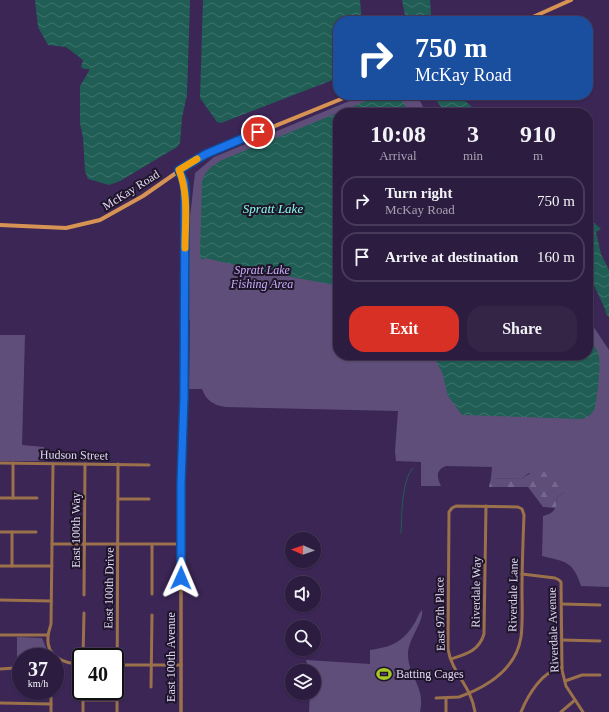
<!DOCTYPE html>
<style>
:root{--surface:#2c1c40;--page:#342547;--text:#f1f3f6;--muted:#a6a1b1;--line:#483a59;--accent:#d93025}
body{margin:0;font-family:Georgia,serif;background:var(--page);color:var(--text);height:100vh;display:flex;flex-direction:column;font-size:15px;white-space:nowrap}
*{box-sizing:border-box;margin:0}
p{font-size:13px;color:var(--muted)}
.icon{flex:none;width:22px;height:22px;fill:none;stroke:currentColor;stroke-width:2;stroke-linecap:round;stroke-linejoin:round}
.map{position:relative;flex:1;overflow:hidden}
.sheet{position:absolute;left:333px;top:108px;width:260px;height:252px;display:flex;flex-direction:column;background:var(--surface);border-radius:16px;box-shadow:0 1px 3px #0004,0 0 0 1px var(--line)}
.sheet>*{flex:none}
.banner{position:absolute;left:333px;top:16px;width:260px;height:84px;border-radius:16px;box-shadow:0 1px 3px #0004,0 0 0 1px var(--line);background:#1a4fa0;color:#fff;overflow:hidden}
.needle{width:26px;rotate:272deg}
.tools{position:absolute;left:285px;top:532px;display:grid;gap:8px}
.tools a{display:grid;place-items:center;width:36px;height:36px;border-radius:50%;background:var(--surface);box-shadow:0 1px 3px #0004,0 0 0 1px var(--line);font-size:20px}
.speed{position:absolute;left:12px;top:648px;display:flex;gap:8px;font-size:20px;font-weight:700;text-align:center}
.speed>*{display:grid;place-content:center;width:52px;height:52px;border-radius:50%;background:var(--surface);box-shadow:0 1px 3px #0004,0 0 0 1px var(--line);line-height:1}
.speed small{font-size:10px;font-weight:400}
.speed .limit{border:2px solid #111;border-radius:6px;background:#fff;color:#111}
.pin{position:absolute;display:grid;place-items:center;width:34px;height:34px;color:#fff;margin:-17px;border:2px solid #fff;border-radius:50%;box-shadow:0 1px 4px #0007}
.me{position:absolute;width:44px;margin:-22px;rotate:1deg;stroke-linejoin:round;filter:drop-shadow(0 0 3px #0008)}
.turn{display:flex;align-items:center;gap:14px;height:84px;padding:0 16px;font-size:18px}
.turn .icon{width:52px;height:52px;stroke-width:2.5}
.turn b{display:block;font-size:28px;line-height:34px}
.eta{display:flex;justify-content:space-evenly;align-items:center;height:68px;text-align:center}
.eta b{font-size:24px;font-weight:800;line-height:28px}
.button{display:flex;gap:8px;margin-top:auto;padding:8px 16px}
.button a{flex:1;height:46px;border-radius:16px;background:var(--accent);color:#fff;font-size:16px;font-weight:800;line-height:46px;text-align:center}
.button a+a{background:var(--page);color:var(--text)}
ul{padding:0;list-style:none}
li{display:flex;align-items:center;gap:12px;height:50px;margin:0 8px 6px;padding:0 8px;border:2px solid var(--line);border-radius:16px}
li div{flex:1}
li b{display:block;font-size:15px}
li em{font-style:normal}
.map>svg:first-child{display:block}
.green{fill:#604e7a}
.forest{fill:url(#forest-firs)}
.water{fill:url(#water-waves)}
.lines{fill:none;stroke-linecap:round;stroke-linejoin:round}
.stream{stroke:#205e55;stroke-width:1}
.minor{stroke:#9b714b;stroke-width:3}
.tertiary{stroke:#9b714b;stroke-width:3.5}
.secondary{stroke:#d79354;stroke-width:4}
.route-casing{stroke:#114b97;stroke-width:10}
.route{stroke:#1a73e8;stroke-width:7}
.slow{stroke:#f59e0b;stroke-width:7}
.labels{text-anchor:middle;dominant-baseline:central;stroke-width:4;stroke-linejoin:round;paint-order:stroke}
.street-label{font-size:12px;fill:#e2d7f5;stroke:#1e152a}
.park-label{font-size:12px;font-style:italic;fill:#cbadfa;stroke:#1e152a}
.poi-label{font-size:12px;fill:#e2d7f5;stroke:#1e152a;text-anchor:start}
.water-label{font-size:13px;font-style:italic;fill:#88fdea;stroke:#1e152a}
</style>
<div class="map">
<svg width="609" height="712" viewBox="0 0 609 712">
<defs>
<pattern id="forest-firs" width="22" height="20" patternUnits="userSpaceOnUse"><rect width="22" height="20" fill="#604e7a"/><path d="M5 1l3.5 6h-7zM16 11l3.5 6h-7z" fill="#76678e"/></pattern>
<pattern id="water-waves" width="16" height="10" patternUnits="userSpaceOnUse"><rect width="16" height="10" fill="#205e55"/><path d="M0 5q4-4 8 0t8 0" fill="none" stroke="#40746e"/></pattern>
</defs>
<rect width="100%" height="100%" fill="#3b2655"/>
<g class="green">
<path d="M 364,95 L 417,95 L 426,113 L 338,113 L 338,355 L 588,355 L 588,316 L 591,323 L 609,350 L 609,587 L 581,586 C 573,561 566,562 542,556 L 543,516 C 555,513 556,509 557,497 L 565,492 L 529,473 L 521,479 L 491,478 L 492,467 L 446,466 C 435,470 437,478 441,486 L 421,486 L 421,462 L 396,461 L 395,451 L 398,411 L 225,407 C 213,405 206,400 202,389 L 189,389 L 190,321 L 187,315 L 187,243 L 195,173 L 214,157 Z"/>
<path d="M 0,335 L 25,335 L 22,445 L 44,447 L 44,461 L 0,461 Z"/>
<path d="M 422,610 C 424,622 408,639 408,654 C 408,677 426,687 420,712 L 309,712 L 310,693 L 314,693 L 314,671 L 309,671 L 306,660 L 370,664 L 370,650 C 391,647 402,643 414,624 C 417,620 418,614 422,610 Z"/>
<path d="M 17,637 L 42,638 L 50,657 L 21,657 L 21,686 L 16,686 L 16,672 L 15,671 L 15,666 L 17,665 Z"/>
</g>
<path class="forest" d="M 546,470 C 558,473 561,474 567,485 L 565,492 L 557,497 L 556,508 L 543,507 L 528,487 L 489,487 L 491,478 L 521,479 L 534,471 Z"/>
<g class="water">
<path d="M 35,0 L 190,0 L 187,95 L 182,118 L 180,143 L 177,147 L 120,181 L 109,185 L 88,179 L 85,171 L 83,138 L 80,123 L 80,86 L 89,71 L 89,69 L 84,69 L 81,67 L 83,60 L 66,47 L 48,45 L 38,27 Z"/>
<path d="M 203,0 L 360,0 L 362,21 L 338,21 L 338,78 L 221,123 L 217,122 L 200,98 Z"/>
<path d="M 402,0 L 430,0 L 431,14 L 430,21 L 406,21 Z"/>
<path d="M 381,95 C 401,95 400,98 410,113 L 338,113 L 338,291 L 335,285 L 265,272 L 205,258 L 203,260 L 201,259 L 200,252 L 202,182 L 205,174 L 211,167 L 222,160 Z"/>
<path d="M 432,95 L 458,95 L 479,113 L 446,113 Z"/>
<path d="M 588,213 L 593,222 L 601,229 L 596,232 L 601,254 L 609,270 L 609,317 L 606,314 L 605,309 L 588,272 Z"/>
<path d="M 588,337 C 592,343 598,349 599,356 C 601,368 597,396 595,408 C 592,414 589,417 582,419 L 462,415 L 448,396 L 442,372 L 437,363 L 435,355 L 588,355 Z"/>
</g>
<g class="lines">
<path class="stream" d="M 401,533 C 402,516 401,481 413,468"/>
<g class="minor">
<path d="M 0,463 L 149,465"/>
<path d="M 0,498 L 37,498"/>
<path d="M 13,498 L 13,463"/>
<path d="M 119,499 L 149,499"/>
<path d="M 0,532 L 36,532"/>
<path d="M 52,544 L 53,464"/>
<path d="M 0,566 L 52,566"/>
<path d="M 12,566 L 12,532"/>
<path d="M 522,574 L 555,578 L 559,580 L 561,582 L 562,670 L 566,686 L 583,712"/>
<path d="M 152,594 L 152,544"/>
<path d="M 84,595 L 85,464"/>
<path d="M 0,600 L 51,601"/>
<path d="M 562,604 L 600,605"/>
<path d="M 0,635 L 48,635"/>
<path d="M 562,640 L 600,641"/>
<path d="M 83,657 L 84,613"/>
<path d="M 451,659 C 466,654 479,651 484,634 L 486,506"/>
<path d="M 81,664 C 65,664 46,657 48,637 C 48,633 50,628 51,624 L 52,544 L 181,544"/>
<path d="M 115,665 L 181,665"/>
<path d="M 0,669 L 14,668"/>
<path d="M 565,681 L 582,675 L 600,675"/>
<path d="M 151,687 L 152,615"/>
<path d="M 436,698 L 459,697 C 487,687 516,669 521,637 C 523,622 522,606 522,591 C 522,566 523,541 524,515 L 522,509 L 518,507 L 456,506 L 452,508 L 449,512 L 448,649 C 452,674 471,685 475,712"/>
<path d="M 83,700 L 117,700"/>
<path d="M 0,703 L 51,704"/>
<path d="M 51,712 L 51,691"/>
<path d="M 83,712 L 83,691"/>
<path d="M 117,712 L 118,464"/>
<path d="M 446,712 L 446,698"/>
<path d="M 521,712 C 528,695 542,671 562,667"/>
<path d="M 561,712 L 575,700"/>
</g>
<path class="tertiary" d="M 179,171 L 184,182 L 185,192 L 185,396 L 181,484 L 181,712"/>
<g class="secondary">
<path d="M 524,21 L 571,0"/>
<path d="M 0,225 L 66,228 L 100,220 L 143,196 L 186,166 L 206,154 L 351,95"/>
</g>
</g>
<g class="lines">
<g class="route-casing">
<path id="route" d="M 181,578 L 181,484 L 184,396 L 185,192 L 184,182 L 179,170 L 206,154 L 258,132"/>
</g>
<use href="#route" class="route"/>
<path class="slow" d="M 185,248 C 185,222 189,195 179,170 L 197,159"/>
</g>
<defs>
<g id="stadium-bare" transform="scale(1.2)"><path d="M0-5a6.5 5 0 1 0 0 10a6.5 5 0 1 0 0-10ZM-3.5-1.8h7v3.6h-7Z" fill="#a5c823" stroke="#1e152a" stroke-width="2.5" paint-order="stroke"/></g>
</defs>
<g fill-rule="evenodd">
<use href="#stadium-bare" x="384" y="674"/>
</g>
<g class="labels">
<g class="street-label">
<text transform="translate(131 190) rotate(-32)">McKay Road</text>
<text transform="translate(74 455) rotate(1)">Hudson Street</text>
<text transform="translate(76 530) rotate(-90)">East 100th Way</text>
<text transform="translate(109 588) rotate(-89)">East 100th Drive</text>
<text transform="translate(476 592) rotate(-89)">Riverdale Way</text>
<text transform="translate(513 595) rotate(-89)">Riverdale Lane</text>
<text transform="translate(440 614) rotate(-91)">East 97th Place</text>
<text transform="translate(553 630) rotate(-92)">Riverdale Avenue</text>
<text transform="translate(171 657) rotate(-90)">East 100th Avenue</text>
</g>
<g class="park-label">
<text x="262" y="270">Spratt Lake<tspan x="262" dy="14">Fishing Area</tspan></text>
</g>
<g class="poi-label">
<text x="396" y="674">Batting Cages</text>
</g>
<g class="water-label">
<text x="273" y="208">Spratt Lake</text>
</g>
</g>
</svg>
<div class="tools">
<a><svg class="needle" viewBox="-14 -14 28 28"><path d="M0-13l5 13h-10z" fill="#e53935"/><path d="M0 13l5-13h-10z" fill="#a6a1b1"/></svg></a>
<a><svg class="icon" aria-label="sound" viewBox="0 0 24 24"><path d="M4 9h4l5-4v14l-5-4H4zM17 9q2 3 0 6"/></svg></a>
<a><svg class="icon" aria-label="search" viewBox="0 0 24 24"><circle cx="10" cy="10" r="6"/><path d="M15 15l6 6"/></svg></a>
<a><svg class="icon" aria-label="layers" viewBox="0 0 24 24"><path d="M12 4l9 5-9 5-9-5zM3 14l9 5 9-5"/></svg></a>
</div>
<div class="speed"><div>37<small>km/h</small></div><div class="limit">40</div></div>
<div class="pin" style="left:258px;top:132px;background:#d93025"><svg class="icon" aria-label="arrive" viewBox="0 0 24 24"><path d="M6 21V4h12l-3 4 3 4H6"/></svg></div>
<svg class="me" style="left:181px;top:578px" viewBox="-20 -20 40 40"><path d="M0-17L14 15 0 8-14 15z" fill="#1a73e8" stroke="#fff" stroke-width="4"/></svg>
<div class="banner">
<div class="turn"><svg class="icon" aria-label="right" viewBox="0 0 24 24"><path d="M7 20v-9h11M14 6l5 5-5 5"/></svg><div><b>750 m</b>McKay Road</div></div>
</div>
<section class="sheet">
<div class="eta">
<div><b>10:08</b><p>Arrival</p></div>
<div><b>3</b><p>min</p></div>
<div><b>910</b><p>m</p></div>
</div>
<ul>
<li><svg class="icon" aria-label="right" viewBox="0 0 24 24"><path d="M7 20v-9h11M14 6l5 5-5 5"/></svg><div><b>Turn right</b><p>McKay Road</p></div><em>750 m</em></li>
<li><svg class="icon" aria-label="arrive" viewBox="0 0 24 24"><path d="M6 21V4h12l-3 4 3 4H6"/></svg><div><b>Arrive at destination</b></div><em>160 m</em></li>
</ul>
<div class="button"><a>Exit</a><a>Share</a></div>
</section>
</div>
